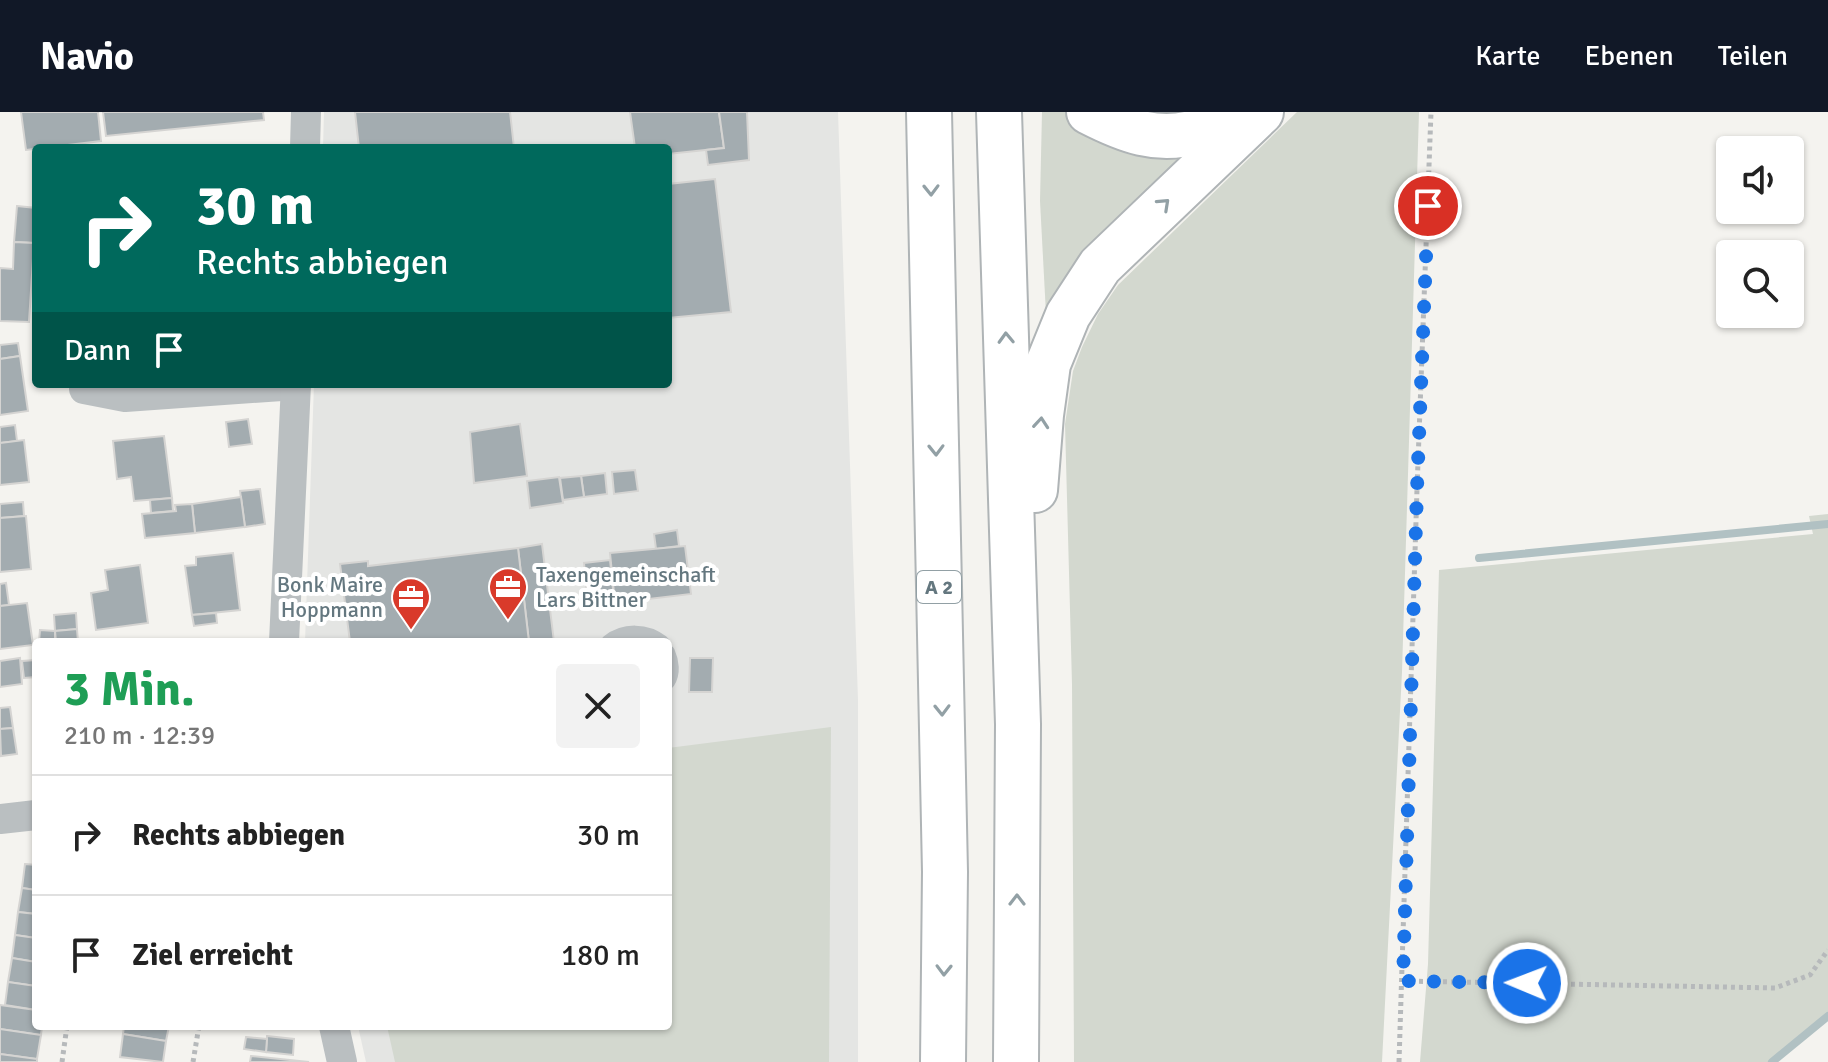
<!DOCTYPE html>
<html lang="de">
<meta charset="utf-8">
<style>
:root{--surface:#fff;--page:#f2f2f2;--text:#222;--muted:#767676;--line:#e0e0e0;--accent:#111827}
body{margin:0;font-family:Signika,sans-serif;background:var(--page);color:var(--text);height:100vh;display:flex;flex-direction:column;font-size:30px;white-space:nowrap}
*{box-sizing:border-box;margin:0}
p{font-size:26px;color:var(--muted)}
.icon{flex:none;width:44px;height:44px;fill:none;stroke:currentColor;stroke-width:2;stroke-linecap:round;stroke-linejoin:round}
.map{position:relative;flex:1;overflow:hidden}
.details{position:absolute;left:32px;top:526px;width:640px;height:392px;display:flex;flex-direction:column;background:var(--surface);border-radius:8px;box-shadow:0 2px 6px #0004}
.details>*{flex:none}
.top-card{position:absolute;left:32px;top:32px;width:640px;height:244px;border-radius:8px;box-shadow:0 2px 6px #0004;background:#00695c;color:#fff;overflow:hidden}
.buttons{position:absolute;left:1716px;top:24px;display:grid;gap:16px}
.buttons a{display:grid;place-items:center;width:88px;height:88px;border-radius:8px;background:var(--surface);box-shadow:0 2px 6px #0004;font-size:40px}
.pin{position:absolute;display:grid;place-items:center;width:68px;height:68px;color:#fff;margin:-34px;border:4px solid #fff;border-radius:50%;box-shadow:0 2px 8px #0007}
.me{position:absolute;width:88px;margin:-44px;rotate:271deg;stroke-linejoin:round;filter:drop-shadow(0 0 6px #0008)}
.turn{display:flex;align-items:center;gap:28px;height:168px;padding:0 32px;font-size:36px}
.turn .icon{width:104px;height:104px;stroke-width:2.5}
.turn b{display:block;font-size:56px;line-height:68px}
.then{display:flex;align-items:center;height:76px;padding:0 32px;background:#0003;gap:16px;font-size:30px}
.round{display:grid;place-items:center;flex:none;width:84px;height:84px;border-radius:8px;background:var(--page)}
.overview{display:flex;align-items:center;justify-content:space-between;height:136px;padding:0 32px}
h1{font-size:48px;font-weight:800;line-height:60px;color:#1e9e55}
ul{padding:0;list-style:none}
li{display:flex;align-items:center;gap:24px;height:120px;padding:0 32px;border-top:2px solid var(--line)}
li div{flex:1}
li b{display:block;font-size:30px}
li em{font-style:normal}
header{display:flex;align-items:center;gap:48px;box-sizing:border-box;height:112px;padding:0 40px;background:var(--accent);color:#fff}
header strong{font-size:38px}
nav{display:flex;gap:44px;margin-inline-start:auto;font-size:28px}
.map>svg:first-child{display:block}
.built{fill:#e4e5e3}
.green{fill:#d3d8cf}
.lines{fill:none;stroke-linecap:round;stroke-linejoin:round}
.stream{stroke:#b1c1c3;stroke-width:8}
.building{fill:#a3acb0;stroke:#d5d4d2;stroke-width:2}
.motorway-casing{stroke:#afb4b6;stroke-width:48}
.path{stroke:#b6b9bb;stroke-width:5;stroke-dasharray:4 4;stroke-linecap:butt}
.service{stroke:#babfc1;stroke-width:14}
.minor{stroke:#babfc1;stroke-width:30}
.motorway{stroke:#fff;stroke-width:44}
.oneway{stroke:#92a0a5}
.route{stroke:#1a73e8;stroke-width:14;stroke-dasharray:0 25.2}
.labels{text-anchor:middle;dominant-baseline:central;stroke-width:8;stroke-linejoin:round;paint-order:stroke}
.shield{fill:#fff;stroke:#92a0a5;stroke-width:2}
.shield-label{font-size:20px;font-weight:bold;fill:#64777f}
.poi-label{font-size:22px;fill:#64777f;stroke:#fff;text-anchor:start}
</style>
<header>
<strong>Navio</strong>
<nav><a>Karte</a><a>Ebenen</a><a>Teilen</a></nav>
</header>
<div class="map">
<svg width="1828" height="950" viewBox="0 0 1828 950">
<rect width="100%" height="100%" fill="#f4f3ef"/>
<path class="built" d="M 324,0 L 838,0 L 858,588 L 858,950 L 366,950 L 358,914 L 668,914 L 668,530 L 305,530 L 314,272 L 668,272 L 668,36 L 323,36 Z"/>
<g class="green">
<path d="M 1042,0 L 1068,0 L 1198,32 L 1046,202 L 1040,89 Z"/>
<path d="M 1297,0 L 1419,0 L 1402,560 L 1382,950 L 1074,950 L 1072,572 L 1065,312 L 1073,259 L 1082,235 L 1098,202 L 1118,173 Z"/>
<path d="M 1828,402 L 1828,906 L 1773,950 L 1420,950 L 1428,852 L 1439,458 L 1813,422 L 1809,404 Z"/>
<path d="M 831,615 L 829,950 L 395,950 L 387,914 L 668,914 L 668,636 Z"/>
</g>
<g class="lines">
<g class="stream">
<path d="M 1479,446 L 1828,412"/>
<path d="M 1772,950 L 1828,904"/>
</g>
</g>
<g class="building">
<path d="M 21,0 L 98,0 L 101,29 L 26,38 Z"/>
<path d="M 103,0 L 263,0 L 264,8 L 106,24 Z"/>
<path d="M 355,0 L 510,0 L 514,36 L 359,36 Z"/>
<path d="M 630,0 L 719,0 L 724,36 L 668,42 L 668,36 L 635,36 Z"/>
<path d="M 719,0 L 747,0 L 749,48 L 708,53 L 706,38 L 724,36 Z"/>
<path d="M 715,67 L 731,200 L 668,206 L 668,72 Z"/>
<path d="M 17,94 L 36,96 L 34,131 L 14,130 Z"/>
<path d="M 14,130 L 34,131 L 29,210 L 0,209 L 0,156 L 13,157 Z"/>
<path d="M 18,231 L 20,244 L 0,247 L 0,233 Z"/>
<path d="M 20,244 L 28,299 L 0,303 L 0,247 Z"/>
<path d="M 248,307 L 252,332 L 229,335 L 226,310 Z"/>
<path d="M 520,312 L 527,364 L 474,371 L 470,320 Z"/>
<path d="M 15,313 L 17,329 L 0,331 L 0,315 Z"/>
<path d="M 164,324 L 172,386 L 134,389 L 131,365 L 117,367 L 113,329 Z"/>
<path d="M 24,328 L 29,370 L 0,373 L 0,331 Z"/>
<path d="M 635,358 L 638,379 L 614,382 L 612,360 Z"/>
<path d="M 605,361 L 607,382 L 584,385 L 581,364 Z"/>
<path d="M 581,364 L 584,385 L 563,388 L 560,366 Z"/>
<path d="M 559,365 L 563,391 L 530,396 L 527,369 Z"/>
<path d="M 260,377 L 265,412 L 245,415 L 240,379 Z"/>
<path d="M 241,385 L 245,415 L 195,421 L 192,392 Z"/>
<path d="M 172,386 L 173,399 L 151,401 L 150,388 Z"/>
<path d="M 23,390 L 24,404 L 0,406 L 0,392 Z"/>
<path d="M 192,392 L 195,421 L 145,426 L 142,402 L 176,399 L 175,393 Z"/>
<path d="M 26,404 L 31,457 L 0,460 L 0,406 Z"/>
<path d="M 677,418 L 679,434 L 656,437 L 654,422 Z"/>
<path d="M 542,432 L 554,530 L 529,530 L 518,436 Z"/>
<path d="M 685,434 L 691,482 L 615,491 L 610,441 Z"/>
<path d="M 518,436 L 529,530 L 350,530 L 340,452 L 368,449 L 368,454 Z"/>
<path d="M 233,441 L 240,498 L 192,503 L 185,454 L 196,453 L 196,445 Z"/>
<path d="M 610,448 L 614,487 L 588,490 L 584,451 Z"/>
<path d="M 140,453 L 148,511 L 96,518 L 91,481 L 108,478 L 105,458 Z"/>
<path d="M 6,471 L 9,493 L 0,494 L 0,472 Z"/>
<path d="M 27,491 L 33,533 L 0,537 L 0,494 Z"/>
<path d="M 76,501 L 77,517 L 55,519 L 54,503 Z"/>
<path d="M 216,501 L 217,511 L 194,514 L 192,503 Z"/>
<path d="M 77,517 L 78,530 L 56,530 L 55,519 Z"/>
<path d="M 40,518 L 55,519 L 55,530 L 39,530 Z"/>
<path d="M 20,546 L 22,572 L 0,575 L 0,549 Z"/>
<path d="M 690,546 L 713,546 L 712,580 L 689,580 Z"/>
<path d="M 36,548 L 36,565 L 24,566 L 22,549 Z"/>
<path d="M 10,595 L 13,616 L 0,617 L 0,596 Z"/>
<path d="M 13,616 L 17,642 L 1,644 L 0,617 Z"/>
<path d="M 25,752 L 36,753 L 36,778 L 22,776 Z"/>
<path d="M 22,776 L 36,778 L 36,802 L 18,800 Z"/>
<path d="M 18,800 L 36,802 L 36,826 L 15,823 Z"/>
<path d="M 15,823 L 36,826 L 36,850 L 12,846 Z"/>
<path d="M 12,846 L 36,850 L 36,874 L 8,870 Z"/>
<path d="M 8,870 L 36,874 L 36,898 L 5,893 Z"/>
<path d="M 0,893 L 36,898 L 36,914 L 42,914 L 41,923 L 0,917 Z"/>
<path d="M 124,914 L 169,914 L 166,929 L 123,922 Z"/>
<path d="M 0,917 L 41,923 L 37,947 L 0,942 Z"/>
<path d="M 123,922 L 166,929 L 163,950 L 120,945 Z"/>
<path d="M 267,924 L 294,927 L 293,943 L 266,940 Z"/>
<path d="M 246,925 L 267,927 L 266,940 L 244,937 Z"/>
<path d="M 0,942 L 37,947 L 37,950 L 0,950 Z"/>
<path d="M 251,944 L 309,950 L 250,950 Z"/>
</g>
<g class="lines">
<g class="motorway-casing">
<g id="motorway">
<path d="M 929,0 L 945,760 L 943,950"/>
<path d="M 999,0 L 1018,612 L 1016,950"/>
<path d="M 1089,0 C 1124,18 1158,32 1198,19 C 1211,15 1224,6 1237,0"/>
<path d="M 1035,378 L 1041,303 L 1048,252 L 1068,203 L 1100,154 L 1261,0"/>
</g>
</g>
<g class="path">
<path d="M 1403,869 L 1775,876 L 1810,863 L 1828,838"/>
<path d="M 62,950 L 67,914"/>
<path d="M 193,950 L 199,914"/>
<path d="M 1399,950 L 1417,377 L 1431,0"/>
</g>
<g class="service">
<path d="M 608,530 C 624,517 647,518 662,530"/>
<path d="M 668,540 C 672,549 674,561 668,570"/>
</g>
<g class="minor">
<path d="M 305,36 L 306,0"/>
<path d="M 84,277 L 125,285 L 296,273"/>
<path d="M 284,530 L 296,272"/>
<path d="M 0,707 L 36,703"/>
<path d="M 334,914 L 342,950"/>
</g>
<use href="#motorway" class="motorway"/>
</g>
<defs><path id="oneway-chevron" d="M-2-3.5L2.5 0L-2 3.5" fill="none" stroke-width="1.6" stroke-linecap="round" stroke-linejoin="round" transform="scale(2)"/></defs>
<g class="oneway">
<use href="#oneway-chevron" transform="translate(931 78) rotate(89)"/>
<use href="#oneway-chevron" transform="translate(1164 92) rotate(-43)"/>
<use href="#oneway-chevron" transform="translate(1006 226) rotate(-92)"/>
<use href="#oneway-chevron" transform="translate(1041 311) rotate(-85)"/>
<use href="#oneway-chevron" transform="translate(936 338) rotate(89)"/>
<use href="#oneway-chevron" transform="translate(942 598) rotate(89)"/>
<use href="#oneway-chevron" transform="translate(1017 788) rotate(-90)"/>
<use href="#oneway-chevron" transform="translate(944 858) rotate(91)"/>
</g>
<g class="lines">
<path class="route" d="M 1428,94 L 1417,377 L 1403,869 L 1527,871"/>
</g>
<defs>
<g id="office-pin" transform="scale(2)"><path d="M0 17L-7.5 6A9.5 9.5 0 1 1 7.5 6Z" fill="#d93a2a" stroke="#fff"/><path d="M-6-3h4V-5.5h4V-3h4V5H-6ZM-1-4.5V-3h2v-1.5ZM-6 0V1H6V0Z" fill="#fff"/></g>
</defs>
<g fill-rule="evenodd">
<use href="#office-pin" x="508" y="475"/>
<use href="#office-pin" x="411" y="485"/>
</g>
<g class="labels">
<rect class="shield" x="917" y="459" width="44" height="32" rx="6"/>
<g class="shield-label">
<text x="939" y="475">A 2</text>
</g>
<g class="poi-label">
<text x="536" y="462">Taxengemeinschaft<tspan x="536" dy="25">Lars Bittner</tspan></text>
<text x="383" y="472" text-anchor="end">Bonk Maire<tspan x="383" dy="25">Hoppmann</tspan></text>
</g>
</g>
</svg>
<div class="buttons">
<a><svg class="icon" aria-label="sound" viewBox="0 0 24 24"><path d="M4 9h4l5-4v14l-5-4H4zM17 9q2 3 0 6"/></svg></a>
<a><svg class="icon" aria-label="search" viewBox="0 0 24 24"><circle cx="10" cy="10" r="6"/><path d="M15 15l6 6"/></svg></a>
</div>
<div class="pin" style="left:1428px;top:94px;background:#d93025"><svg class="icon" aria-label="arrive" viewBox="0 0 24 24"><path d="M6 21V4h12l-3 4 3 4H6"/></svg></div>
<svg class="me" style="left:1527px;top:871px" viewBox="-20 -20 40 40"><circle r="17" fill="#1a73e8" stroke="#fff" stroke-width="3"/><path d="M0-11L8 9 0 5-8 9z" fill="#fff"/></svg>
<div class="top-card">
<div class="turn"><svg class="icon" aria-label="right" viewBox="0 0 24 24"><path d="M7 20v-9h11M14 6l5 5-5 5"/></svg><div><b>30 m</b>Rechts abbiegen</div></div>
<div class="then">Dann<svg class="icon" aria-label="arrive" viewBox="0 0 24 24"><path d="M6 21V4h12l-3 4 3 4H6"/></svg></div>
</div>
<section class="details">
<div class="overview"><div><h1>3 Min.</h1><p>210 m · 12:39</p></div><a class="round"><svg class="icon" aria-label="close" viewBox="0 0 24 24"><path d="M6 6l12 12M18 6L6 18"/></svg></a></div>
<ul>
<li><svg class="icon" aria-label="right" viewBox="0 0 24 24"><path d="M7 20v-9h11M14 6l5 5-5 5"/></svg><div><b>Rechts abbiegen</b></div><em>30 m</em></li>
<li><svg class="icon" aria-label="arrive" viewBox="0 0 24 24"><path d="M6 21V4h12l-3 4 3 4H6"/></svg><div><b>Ziel erreicht</b></div><em>180 m</em></li>
</ul>
</section>
</div>
